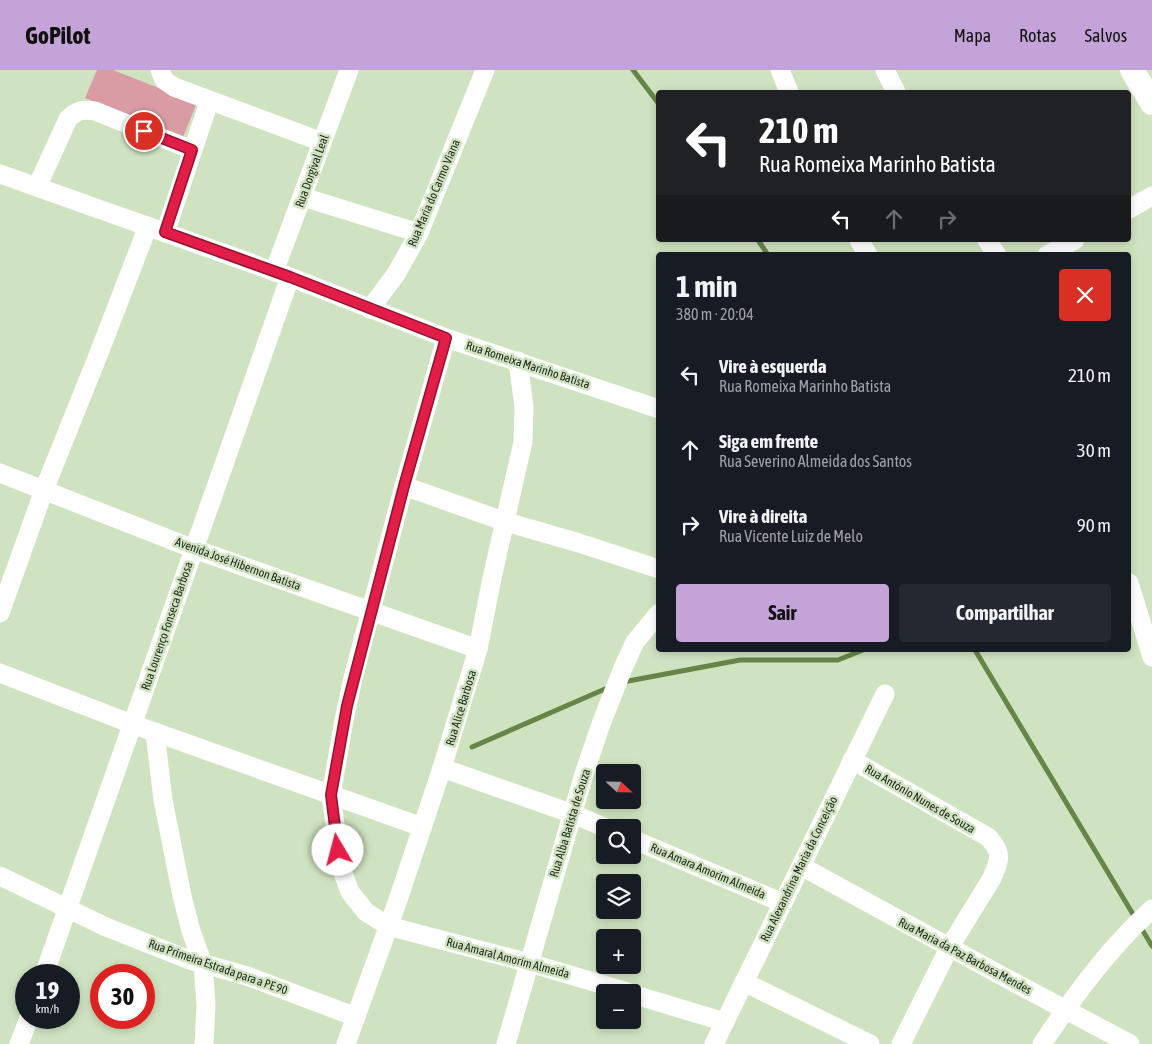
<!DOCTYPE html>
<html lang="pt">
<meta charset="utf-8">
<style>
:root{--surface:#171b24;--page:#242831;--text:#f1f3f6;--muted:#9ea1a6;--accent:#c3a3d8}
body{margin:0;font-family:"Asap Condensed",sans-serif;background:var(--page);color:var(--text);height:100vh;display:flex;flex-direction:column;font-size:19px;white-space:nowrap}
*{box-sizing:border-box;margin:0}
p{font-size:16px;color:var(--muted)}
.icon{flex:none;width:28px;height:28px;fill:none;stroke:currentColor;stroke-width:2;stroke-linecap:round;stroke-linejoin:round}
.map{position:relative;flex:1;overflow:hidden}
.drawer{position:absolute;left:656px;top:182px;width:475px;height:400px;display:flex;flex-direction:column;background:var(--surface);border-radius:5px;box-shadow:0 2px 8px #0003}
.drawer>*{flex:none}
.guide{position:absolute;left:656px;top:20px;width:475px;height:152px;border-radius:5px;box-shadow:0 2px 8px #0003;background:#202124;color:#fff;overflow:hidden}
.needle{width:32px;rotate:112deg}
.fabs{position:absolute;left:596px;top:694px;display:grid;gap:10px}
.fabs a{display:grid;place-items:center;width:45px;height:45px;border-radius:5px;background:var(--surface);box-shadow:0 2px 8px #0003;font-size:25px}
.speed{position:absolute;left:15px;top:894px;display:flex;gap:10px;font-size:25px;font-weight:700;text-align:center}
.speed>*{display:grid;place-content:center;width:65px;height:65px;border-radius:50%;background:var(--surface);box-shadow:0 2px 8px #0003;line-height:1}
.speed small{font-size:12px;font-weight:400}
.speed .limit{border:8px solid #d22;background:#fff;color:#111}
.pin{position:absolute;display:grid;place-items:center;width:42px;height:42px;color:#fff;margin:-21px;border:2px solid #fff;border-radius:50%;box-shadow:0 1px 5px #0007}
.me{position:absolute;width:55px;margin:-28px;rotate:352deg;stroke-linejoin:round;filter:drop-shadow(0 0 4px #0008)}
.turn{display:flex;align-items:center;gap:18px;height:105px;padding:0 20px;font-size:22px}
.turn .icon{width:65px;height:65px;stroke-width:2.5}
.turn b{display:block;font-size:35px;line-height:42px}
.lanes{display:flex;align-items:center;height:48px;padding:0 20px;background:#0003;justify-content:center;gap:25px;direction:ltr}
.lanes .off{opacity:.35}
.round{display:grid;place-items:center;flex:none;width:52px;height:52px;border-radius:5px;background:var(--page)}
.headline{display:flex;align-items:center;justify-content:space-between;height:85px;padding:0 20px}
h1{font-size:30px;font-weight:700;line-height:38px}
.cta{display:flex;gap:10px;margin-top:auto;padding:10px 20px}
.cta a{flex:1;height:58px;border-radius:5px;background:var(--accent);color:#111;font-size:20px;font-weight:700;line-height:58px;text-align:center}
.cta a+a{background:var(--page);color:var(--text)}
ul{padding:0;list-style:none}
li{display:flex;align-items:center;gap:15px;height:75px;padding:0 20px}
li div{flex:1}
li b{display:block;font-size:19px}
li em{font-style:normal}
header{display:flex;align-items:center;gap:30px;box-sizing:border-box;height:70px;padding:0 25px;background:var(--accent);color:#111}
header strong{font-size:24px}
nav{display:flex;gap:28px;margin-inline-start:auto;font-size:18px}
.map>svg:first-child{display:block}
.green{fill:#da9ca4}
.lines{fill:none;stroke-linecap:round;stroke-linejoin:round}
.stream{stroke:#668548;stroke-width:5}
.minor{stroke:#fff;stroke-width:19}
.tertiary{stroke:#fff;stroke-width:24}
.route-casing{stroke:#92132f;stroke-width:12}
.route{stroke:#e11d48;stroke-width:9}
.labels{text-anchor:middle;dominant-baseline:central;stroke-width:5;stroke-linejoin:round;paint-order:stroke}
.street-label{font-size:12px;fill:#1f2619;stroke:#d0e3c0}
</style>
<header>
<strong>GoPilot</strong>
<nav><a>Mapa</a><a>Rotas</a><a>Salvos</a></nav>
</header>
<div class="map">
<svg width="1152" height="974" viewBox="0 0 1152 974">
<rect width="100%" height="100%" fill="#d0e3c0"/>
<path class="green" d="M 97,0 L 113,0 L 197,33 L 183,67 L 85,28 Z"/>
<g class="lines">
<g class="stream">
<path d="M 633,0 L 659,34"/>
<path d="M 758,170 L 768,185"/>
<path d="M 975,580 L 1152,876"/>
<path d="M 623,612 L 740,590 L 838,590 L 863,580"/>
<path d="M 472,677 L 605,619"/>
</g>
<g class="minor">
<path d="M 160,0 L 164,10 L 174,17 L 322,72"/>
<path d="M 780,0 L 789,22"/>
<path d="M 885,0 L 896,22"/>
<path d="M 0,104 L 290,207 L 446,268 L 659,339"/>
<path d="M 37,117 L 68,49 C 77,40 83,39 95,41 L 192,80"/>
<path d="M 303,127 L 419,163"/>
<path d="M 1129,139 L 1152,126"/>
<path d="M 165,163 L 209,32"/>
<path d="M 859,170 L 868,185"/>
<path d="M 987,170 L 997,185"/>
<path d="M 1047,185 L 1075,170"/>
<path d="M 274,202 L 349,0"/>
<path d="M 370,239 L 396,204 L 419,163 L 485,0"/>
<path d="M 446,268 L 404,416 L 353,608 L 344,650 L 331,725 L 341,798 L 350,822 L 366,842 L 388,856 L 529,893 L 628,922"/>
<path d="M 0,403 L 194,479 L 478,579"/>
<path d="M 404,416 L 506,452 L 579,473 L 659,499"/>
<path d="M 1129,513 L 1152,587"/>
<path d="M 0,543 L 44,420 L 99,283 L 148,156"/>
<path d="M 0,603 L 132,654 L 422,757"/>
<path d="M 155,662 L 163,730 L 182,826 L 191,861 L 203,894 L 206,935 L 204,974"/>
<path d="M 852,690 L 988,767 C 1003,783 1000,789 992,808 L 949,878 L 901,974"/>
<path d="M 442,698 L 573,744 L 606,758"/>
<path d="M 632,769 L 783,833"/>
<path d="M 801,796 L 1004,907 L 1130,974"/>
<path d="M 0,806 L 106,857 L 187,889 L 247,906 L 356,947"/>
<path d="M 44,905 L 290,207"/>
<path d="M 744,912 L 870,974"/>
<path d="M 632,924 L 725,952"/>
<path d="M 19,974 L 29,948"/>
<path d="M 346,974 L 399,827 L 442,698 L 478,579 L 492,508 L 523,372 L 524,337 L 518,291"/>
<path d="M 506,974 L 584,704 L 601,654 L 623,598 L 635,572 L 659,543"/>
<path d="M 714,974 L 885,624"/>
<path d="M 1042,974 C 1074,926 1109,878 1152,839"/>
</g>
<path class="tertiary" d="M 1132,0 L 1152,33"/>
</g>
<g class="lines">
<g class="route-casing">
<path id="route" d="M 144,61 L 192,80 L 165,162 L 290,207 L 446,268 L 404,416 L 347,636 L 331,725 L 338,780"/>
</g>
<use href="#route" class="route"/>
</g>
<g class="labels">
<g class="street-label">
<text transform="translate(312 101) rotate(-70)">Rua Dorgival Leal</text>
<text transform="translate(434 123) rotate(-67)">Rua Maria do Carmo Viana</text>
<text transform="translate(528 295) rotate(18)">Rua Romeixa Marinho Batista</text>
<text transform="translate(238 494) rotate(20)">Avenida José Hibernon Batista</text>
<text transform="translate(167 556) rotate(-71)">Rua Lourenço Fonseca Barbosa</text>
<text transform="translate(461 638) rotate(-73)">Rua Alice Barbosa</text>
<text transform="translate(920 729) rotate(30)">Rua António Nunes de Souza</text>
<text transform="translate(570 753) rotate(-73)">Rua Alba Batista de Souza</text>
<text transform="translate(799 799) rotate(-64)">Rua Alexandrina Maria da Conceição</text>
<text transform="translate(708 801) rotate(23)">Rua Amara Amorim Almeida</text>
<text transform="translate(965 886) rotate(28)">Rua Maria da Paz Barbosa Mendes</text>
<text transform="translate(508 888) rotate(15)">Rua Amaral Amorim Almeida</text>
<text transform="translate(218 897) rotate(19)">Rua Primeira Estrada para a PE 90</text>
</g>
</g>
</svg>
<div class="fabs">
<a><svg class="needle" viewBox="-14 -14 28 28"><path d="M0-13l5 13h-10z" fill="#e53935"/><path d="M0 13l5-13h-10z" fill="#9ea1a6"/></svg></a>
<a><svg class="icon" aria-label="search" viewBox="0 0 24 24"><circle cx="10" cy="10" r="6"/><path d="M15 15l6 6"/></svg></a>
<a><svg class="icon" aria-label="layers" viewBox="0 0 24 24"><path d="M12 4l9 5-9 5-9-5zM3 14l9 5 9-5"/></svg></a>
<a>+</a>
<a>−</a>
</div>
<div class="speed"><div>19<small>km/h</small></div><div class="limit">30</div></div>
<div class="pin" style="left:144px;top:61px;background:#d93025"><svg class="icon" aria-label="arrive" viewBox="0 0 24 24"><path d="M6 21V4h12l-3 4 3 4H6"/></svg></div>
<svg class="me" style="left:338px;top:780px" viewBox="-20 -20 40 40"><circle r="19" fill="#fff"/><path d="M0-13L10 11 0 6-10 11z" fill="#e11d48"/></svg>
<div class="guide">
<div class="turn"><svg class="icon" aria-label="left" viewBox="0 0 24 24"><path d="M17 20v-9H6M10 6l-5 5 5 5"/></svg><div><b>210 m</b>Rua Romeixa Marinho Batista</div></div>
<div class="lanes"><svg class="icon" aria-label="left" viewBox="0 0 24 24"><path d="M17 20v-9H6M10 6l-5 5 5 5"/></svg><svg class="icon off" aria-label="ahead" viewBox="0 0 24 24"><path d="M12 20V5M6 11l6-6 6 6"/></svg><svg class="icon off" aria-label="right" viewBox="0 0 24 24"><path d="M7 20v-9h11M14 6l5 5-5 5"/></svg></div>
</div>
<section class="drawer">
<div class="headline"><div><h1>1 min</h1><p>380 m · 20:04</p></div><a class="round" style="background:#d93025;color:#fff"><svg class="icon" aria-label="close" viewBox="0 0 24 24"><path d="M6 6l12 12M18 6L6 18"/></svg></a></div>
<ul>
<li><svg class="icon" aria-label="left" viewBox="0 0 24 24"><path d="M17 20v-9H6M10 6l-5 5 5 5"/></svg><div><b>Vire à esquerda</b><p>Rua Romeixa Marinho Batista</p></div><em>210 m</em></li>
<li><svg class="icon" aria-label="ahead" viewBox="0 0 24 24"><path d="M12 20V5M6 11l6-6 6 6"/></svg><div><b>Siga em frente</b><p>Rua Severino Almeida dos Santos</p></div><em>30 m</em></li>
<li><svg class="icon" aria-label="right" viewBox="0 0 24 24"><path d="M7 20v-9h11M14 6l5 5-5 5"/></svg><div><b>Vire à direita</b><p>Rua Vicente Luiz de Melo</p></div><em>90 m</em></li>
</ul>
<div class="cta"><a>Sair</a><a>Compartilhar</a></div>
</section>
</div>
